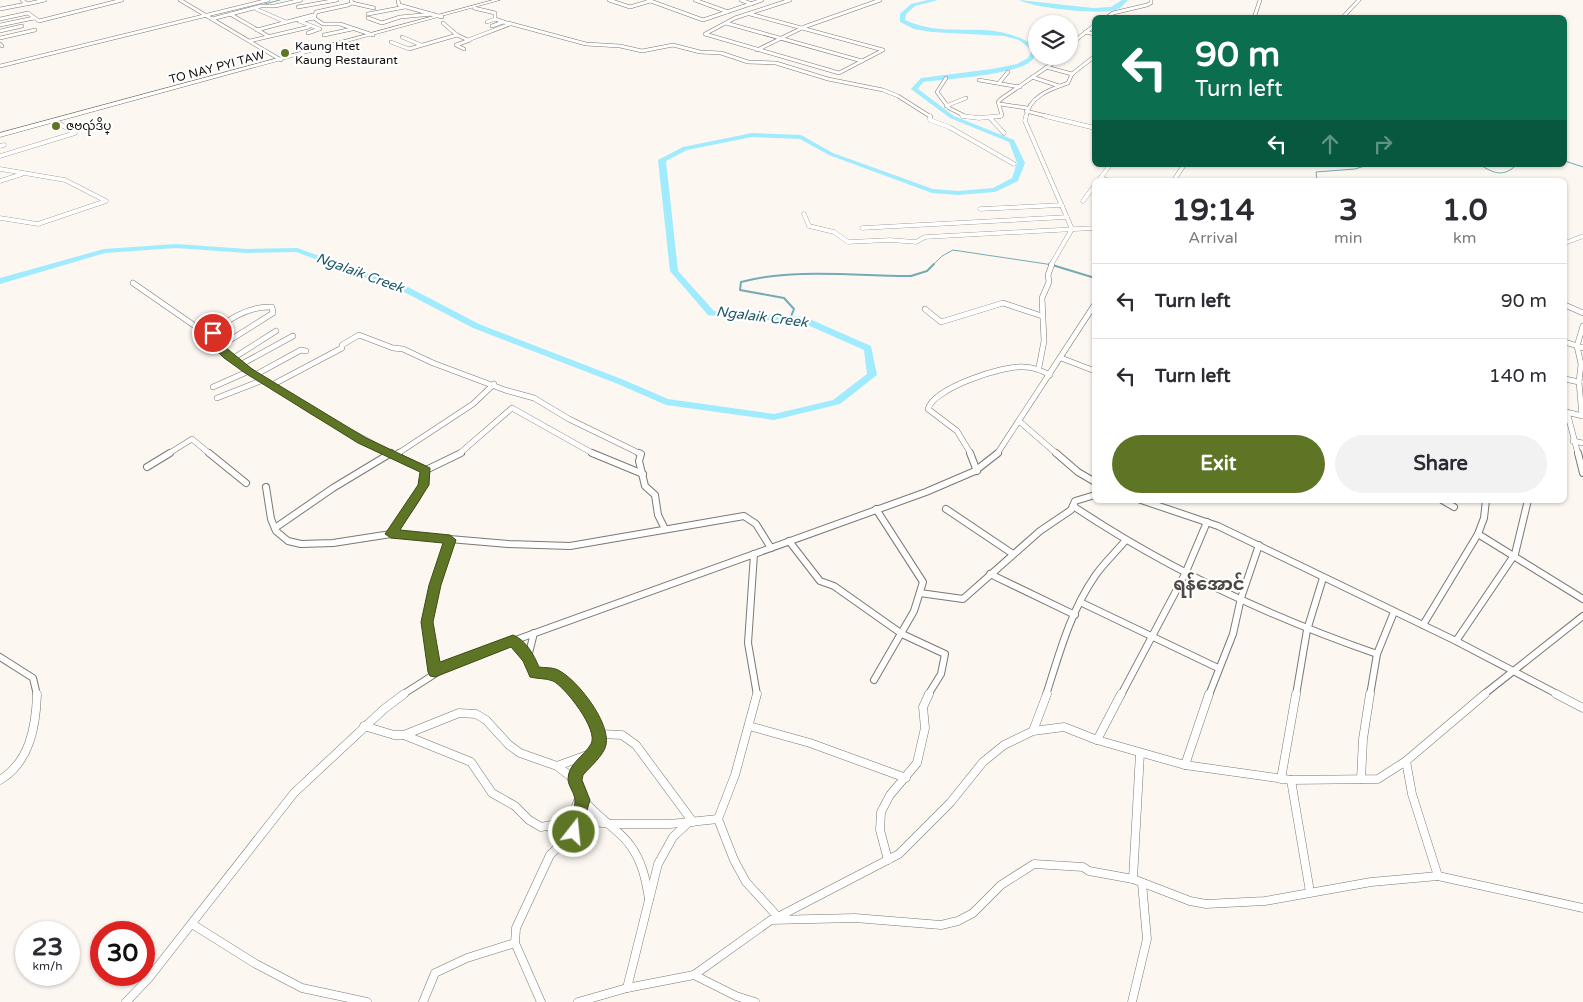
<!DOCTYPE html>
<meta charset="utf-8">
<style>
:root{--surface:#fff;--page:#f2f2f3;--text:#2b2b33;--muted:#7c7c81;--line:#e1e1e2;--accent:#5e7526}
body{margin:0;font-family:"Varela Round","Noto Sans Myanmar",sans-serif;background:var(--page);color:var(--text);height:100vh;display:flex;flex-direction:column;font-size:19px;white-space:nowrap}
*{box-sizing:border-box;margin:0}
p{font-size:16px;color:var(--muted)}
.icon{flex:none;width:28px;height:28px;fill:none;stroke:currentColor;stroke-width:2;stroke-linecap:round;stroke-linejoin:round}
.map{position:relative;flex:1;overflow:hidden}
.sheet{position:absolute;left:1092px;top:178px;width:475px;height:325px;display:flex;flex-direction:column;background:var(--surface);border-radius:8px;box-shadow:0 1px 4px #0004}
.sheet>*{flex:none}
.top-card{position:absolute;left:1092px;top:15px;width:475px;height:152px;border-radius:8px;box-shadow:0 1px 4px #0004;background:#0b6e4f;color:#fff;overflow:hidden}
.buttons{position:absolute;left:1028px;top:15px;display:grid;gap:10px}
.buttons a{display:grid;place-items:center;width:50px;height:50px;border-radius:50%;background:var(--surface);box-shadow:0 1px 4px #0004;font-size:25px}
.speed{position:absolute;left:15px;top:921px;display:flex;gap:10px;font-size:25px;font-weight:700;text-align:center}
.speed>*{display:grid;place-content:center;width:65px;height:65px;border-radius:50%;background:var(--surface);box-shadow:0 1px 4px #0004;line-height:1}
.speed small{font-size:12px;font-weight:400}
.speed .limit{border:8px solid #d22;background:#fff;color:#111}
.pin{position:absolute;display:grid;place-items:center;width:42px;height:42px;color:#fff;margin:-21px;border:2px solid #fff;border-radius:50%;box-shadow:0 1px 5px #0007}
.me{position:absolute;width:55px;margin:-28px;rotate:16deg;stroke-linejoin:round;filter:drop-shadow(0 0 4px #0008)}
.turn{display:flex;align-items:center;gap:18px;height:105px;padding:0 20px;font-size:22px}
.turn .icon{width:65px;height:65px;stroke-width:2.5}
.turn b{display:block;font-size:35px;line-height:42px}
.lanes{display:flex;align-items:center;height:48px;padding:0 20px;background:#0003;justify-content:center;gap:25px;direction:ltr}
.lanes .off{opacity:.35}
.eta{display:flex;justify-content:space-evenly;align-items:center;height:85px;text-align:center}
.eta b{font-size:30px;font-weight:700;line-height:35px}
.button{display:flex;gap:10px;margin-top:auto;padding:10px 20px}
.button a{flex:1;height:58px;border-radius:30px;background:var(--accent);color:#fff;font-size:20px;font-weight:700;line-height:58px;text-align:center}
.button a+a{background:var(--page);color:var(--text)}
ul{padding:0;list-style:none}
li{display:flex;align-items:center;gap:15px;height:75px;padding:0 20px;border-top:1px solid var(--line)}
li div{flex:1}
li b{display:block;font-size:19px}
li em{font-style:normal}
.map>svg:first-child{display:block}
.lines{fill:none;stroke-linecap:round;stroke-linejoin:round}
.stream-far1{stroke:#76a9b6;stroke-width:1}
.stream{stroke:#76a9b6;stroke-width:2}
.river{fill:#a1ebff;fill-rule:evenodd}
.street-far4-casing{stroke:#7d7872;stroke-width:4}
.street-far3-casing{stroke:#7d7872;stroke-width:4.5}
.street-far2-casing{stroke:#7d7872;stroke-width:6}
.street-far1-casing{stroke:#7d7872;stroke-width:8}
.street-casing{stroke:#7d7872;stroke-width:9}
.primary-casing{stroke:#7d7872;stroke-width:1}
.street-far4{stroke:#fff;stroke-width:3}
.street-far3{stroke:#fff;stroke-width:4}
.street-far2{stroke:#fff;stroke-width:5}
.street-far1{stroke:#fff;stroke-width:6}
.street{stroke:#fff;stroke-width:8}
.primary{fill:#fff;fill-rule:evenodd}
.route{fill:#5e7526;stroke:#3d4c19}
.poi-dot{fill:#5e7526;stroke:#fff;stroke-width:2}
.labels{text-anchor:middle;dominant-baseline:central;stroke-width:4.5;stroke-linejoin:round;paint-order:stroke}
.far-poi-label{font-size:12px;fill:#100e0c;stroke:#fff;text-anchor:start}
.far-street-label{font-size:12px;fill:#100e0c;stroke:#fff}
.far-water-label{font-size:14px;font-style:italic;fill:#1d5867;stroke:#fff}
.quarter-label{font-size:18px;font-weight:bold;fill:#4d4843;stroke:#fff}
</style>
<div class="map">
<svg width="1583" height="1002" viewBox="0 0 1583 1002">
<rect width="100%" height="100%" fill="#fcf7f1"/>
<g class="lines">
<g class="stream-far1">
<path d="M 261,5 L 280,0"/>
<path d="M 1565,161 L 1583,167"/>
<path d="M 1481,165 C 1492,173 1503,177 1514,167 L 1512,165"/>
<path d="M 1317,180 L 1316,172 L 1355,169 L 1368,165"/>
<path d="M 933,265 L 942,256 L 953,250 L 1053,265"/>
</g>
<g class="stream">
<path d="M 1049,264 L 1095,278"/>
<path d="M 790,319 L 794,309 L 784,298 L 740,290 L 741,282 C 791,268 859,276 911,276 L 927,271 L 934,264"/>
</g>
<g class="river">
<path d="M 928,0 L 938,0 L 915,6 L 906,14 L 905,20 C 950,41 992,16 1036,47 C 1036,53 1036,57 1031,61 C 1016,75 945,79 923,82 L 918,89 L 954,116 L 1014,140 L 1025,163 L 1018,181 L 995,192 L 958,195 L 932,193 L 829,155 L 800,139 L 752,137 L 687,150 L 666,161 L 678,271 L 714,311 L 805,317 L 871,346 L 877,375 L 840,404 L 774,420 L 666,405 L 618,384 L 473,328 L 404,292 L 296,252 L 247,253 L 176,248 L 105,253 L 0,284 L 0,278 L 104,249 L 176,244 L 247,249 L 297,248 L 410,288 L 479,324 L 624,380 L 668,399 L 774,414 L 833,400 L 867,374 L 864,350 L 803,323 L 708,315 L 670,271 L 658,160 L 683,147 L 752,133 L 801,135 L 833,153 L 933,189 L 958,191 L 993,188 L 1012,178 L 1017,163 L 1009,142 L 950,118 L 911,89 L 921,78 L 992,69 L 1017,64 L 1028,58 L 1032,50 L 1019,40 L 1004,36 L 932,32 L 914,29 L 900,22 L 900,14 L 911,4 Z"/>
<path d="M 1019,0 L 1093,8 L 1111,7 L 1122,0 L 1128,0 C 1124,4 1121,8 1116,10 C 1099,15 1035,8 1019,0 Z"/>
</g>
<g class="street-far4-casing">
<g id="street-far4">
<path d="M 22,0 L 27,4 L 45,0"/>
<path d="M 180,0 L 281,60"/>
<path d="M 351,0 L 352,3 L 348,5 L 316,12 L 314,18 L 323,24 L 340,24 L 373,35"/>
<path d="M 398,0 L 399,5 L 442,17"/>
<path d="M 609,0 L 630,7 L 650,1"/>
<path d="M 648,0 L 703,20 L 762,0"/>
<path d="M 695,0 L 728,12"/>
<path d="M 741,0 L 752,4"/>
<path d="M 352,3 L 374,8"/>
<path d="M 298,7 L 337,0"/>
<path d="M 0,9 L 26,4"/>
<path d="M 256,9 L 286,22"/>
<path d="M 230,14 L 268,36"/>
<path d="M 368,14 L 405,7"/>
<path d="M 750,14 L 883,50 L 839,73 L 705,34 L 735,18 L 790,0"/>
<path d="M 314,18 L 299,21 L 320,29"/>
<path d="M 368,18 L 382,23 L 400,17 L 433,14"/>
<path d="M 1106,18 L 1113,13 L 1147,5 L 1151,3 L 1151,0"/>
<path d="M 1254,18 L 1260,0"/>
<path d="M 1342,18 L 1359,0"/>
<path d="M 0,19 L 28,13 L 39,21 L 122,0"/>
<path d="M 212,19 L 261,6 L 275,6 L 301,0"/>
<path d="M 487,22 L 495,19"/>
<path d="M 443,23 L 457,35 L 468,40 L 510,24 L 495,19 L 495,13 L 474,8"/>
<path d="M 508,23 L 586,44 L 620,46 L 642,51 L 673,45 L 700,52 L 721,53 L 748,62 L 776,63 L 828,79 L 883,90 L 898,96 L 931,117"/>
<path d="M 726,23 L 862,61"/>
<path d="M 0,25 L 34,18"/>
<path d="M 492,26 L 503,22"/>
<path d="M 257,30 L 313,15"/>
<path d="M 0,31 L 22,26"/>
<path d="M 1085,32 L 1095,34"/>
<path d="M 308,33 L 319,29"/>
<path d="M 324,35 L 352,29"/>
<path d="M 402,37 L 421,45"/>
<path d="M 0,38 L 35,30"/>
<path d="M 250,41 L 309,27"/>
<path d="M 391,42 L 409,49 L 457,35"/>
<path d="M 0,44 L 2,46"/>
<path d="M 464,49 L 456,45 L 470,40"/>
<path d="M 757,50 L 804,27 L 880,0"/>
<path d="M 1069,51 L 1077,39 L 1095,25"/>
<path d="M 0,66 L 268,0"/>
<path d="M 1046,67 L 1072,74"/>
<path d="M 1032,77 L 1059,86"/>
<path d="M 946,78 L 937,92 L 949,108 L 967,117"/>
<path d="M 979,80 L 1020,87"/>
<path d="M 999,83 L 1008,72"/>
<path d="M 1000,104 L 1027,108"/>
<path d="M 946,106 L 966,98"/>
<path d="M 1026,111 L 1050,117"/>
<path d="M 999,117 L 1002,115 L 998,102 L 1001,99 L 1063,56"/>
<path d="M 1026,117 C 1029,96 1051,89 1068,83 L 1072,74 L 1095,56"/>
</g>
</g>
<g class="street-far3-casing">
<g id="street-far3">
<path d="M 930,116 L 930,120 L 949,127 L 1014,164"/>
<path d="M 962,116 L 979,118 L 1001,116"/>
<path d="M 1026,116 L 1025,121 L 1072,229 L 1051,265"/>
<path d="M 1045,116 L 1095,128"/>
<path d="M 990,118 L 1004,133"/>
<path d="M 0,146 L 4,145"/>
<path d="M 0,156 L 75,133 L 55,121"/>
<path d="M 0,169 L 65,180 L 106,201 L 38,224 L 0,218"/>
<path d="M 1100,178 L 1107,180"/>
<path d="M 1099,180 L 1110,165"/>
<path d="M 1174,180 L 1184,165"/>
<path d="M 0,181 L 22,174"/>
<path d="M 1083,201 L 1095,185"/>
<path d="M 980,209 L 1062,205"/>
<path d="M 804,214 L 809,226 L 834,232 L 848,242 L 890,240 L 916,242 L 925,237 L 1095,228"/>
<path d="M 862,228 L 1067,217"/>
<path d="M 1565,243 L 1583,236"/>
</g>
</g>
<g class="street-far2-casing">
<g id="street-far2">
<path d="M 133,283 L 195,326 L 228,356 L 311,411 L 392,454"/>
<path d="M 1565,305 L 1583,313"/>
<path d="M 925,309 L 941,322 L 1003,303 L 1042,316"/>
<path d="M 208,337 C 226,321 246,306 272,307 L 273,313 L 219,347"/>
<path d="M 1565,342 L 1583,348"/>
<path d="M 1061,358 L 1095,371"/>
<path d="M 232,359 L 276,331"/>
<path d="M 240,365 L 293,336"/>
<path d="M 1039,367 L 1044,341 L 1042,298 L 1049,282 L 1048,275 L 1052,264"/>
<path d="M 255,375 L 301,350 L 306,351"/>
<path d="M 1565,379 L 1579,382"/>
<path d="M 272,385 L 342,348 L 342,345 L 359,335 L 393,348 L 403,349 L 433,363 L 505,390 L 534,398 L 569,419 L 641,454"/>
<path d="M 213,387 L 249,371"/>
<path d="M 217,398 L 263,380"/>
<path d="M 1566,412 L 1583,416"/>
<path d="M 1567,412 L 1578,454"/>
<path d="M 1582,416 L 1579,382 L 1581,364 L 1577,346 L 1583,326"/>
<path d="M 1019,421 L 1057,454"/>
<path d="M 1573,441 L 1583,443"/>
<path d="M 168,454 L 192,439 L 210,454"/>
<path d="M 389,454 L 391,453"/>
<path d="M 397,454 L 473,404 L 494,384"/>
<path d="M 459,454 L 512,408 L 594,454"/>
<path d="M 971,454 L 957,431 L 928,409 C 934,388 1003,365 1024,367 C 1034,367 1042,371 1050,375"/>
<path d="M 997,454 L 1095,304"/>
</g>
</g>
<g class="street-far1-casing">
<g id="street-far1">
<path d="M 209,453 L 246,483"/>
<path d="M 389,453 L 426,470 C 426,493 403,516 391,534"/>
<path d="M 592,453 L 643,474"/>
<path d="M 639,453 L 641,454 L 639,461 L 645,486 L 655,495 L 658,515 L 665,529"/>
<path d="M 970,453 L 977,471"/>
<path d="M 1056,453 L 1078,472 L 1095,482"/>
<path d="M 1578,453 L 1583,473"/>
<path d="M 396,455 L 399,453"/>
<path d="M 147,467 L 170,453"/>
<path d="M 426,470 L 461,453"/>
<path d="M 266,487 L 271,519 L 276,531 L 288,541 L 301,544 L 333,543 L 391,534 L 508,544 L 570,546 L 744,516 L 756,524 L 771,548"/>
<path d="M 1141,500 L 1218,526 L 1456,641"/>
<path d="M 1442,500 L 1454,507"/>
<path d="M 1528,500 L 1515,554 L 1456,641 L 1559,695"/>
<path d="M 1073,506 C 1167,569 1270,617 1377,654"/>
<path d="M 946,509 L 1013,554"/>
<path d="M 275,528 L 333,488 L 391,453"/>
<path d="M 1478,534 L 1583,599"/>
<path d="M 789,541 L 820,581 L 834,586 L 902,634 L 945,654 L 941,674 L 928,695"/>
<path d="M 754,554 L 748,643 L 757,695"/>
<path d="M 990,574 L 1075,615"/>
<path d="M 920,593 L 963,599 L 1040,531 L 1071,510 L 1075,501 L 1095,495"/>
<path d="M 1080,602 L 1218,668"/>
<path d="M 1423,625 L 1478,534 L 1484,518 L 1486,500"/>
<path d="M 513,641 L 528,657 L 535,672 L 557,676 L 577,695"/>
<path d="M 0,657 L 33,678 L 37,695"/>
<path d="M 528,657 L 534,633"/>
<path d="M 435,672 L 427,622 L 435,585 L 450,539"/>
<path d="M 874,680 L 914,611 L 923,582 L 876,509"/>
<path d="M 402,695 L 452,663 L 926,492 L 975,471 L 998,453"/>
<path d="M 1046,695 C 1059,655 1070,612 1095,576 C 1103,564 1115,553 1125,541"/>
<path d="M 1121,695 L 1185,574 L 1207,522"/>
<path d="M 1209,695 L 1233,634 L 1241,598 L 1259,545"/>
<path d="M 1296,695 L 1307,630 L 1323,578"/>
<path d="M 1370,695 L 1377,654 L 1394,612"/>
<path d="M 1483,695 L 1583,616"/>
</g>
</g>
<g class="street-casing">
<g id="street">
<path d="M 575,694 C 585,706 605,730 598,747 C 594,757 583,762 577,770 C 568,804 614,822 630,845 C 642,861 646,880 649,899"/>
<path d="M 757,694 L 735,775 L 718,819 L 734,860 L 746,882 L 778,917"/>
<path d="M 1556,694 L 1583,708"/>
<path d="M 364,726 L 394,735 L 404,735 L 459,713 L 476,714 L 486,720 L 509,745 L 520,753 L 557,766 L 575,780"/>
<path d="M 749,726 L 810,743 L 906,778"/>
<path d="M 1033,731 L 1047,694"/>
<path d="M 600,734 L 622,735 L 636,745 L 693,822"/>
<path d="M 404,735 L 471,762 L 492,793 L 515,806 L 529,820 L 541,827 L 578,820 L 611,824 L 670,824 L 718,819"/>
<path d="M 1097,740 L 1121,694"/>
<path d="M 1185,765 L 1209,694"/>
<path d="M 557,766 L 590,754"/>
<path d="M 1281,779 L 1296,694"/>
<path d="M 1361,779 L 1363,739 L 1370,694"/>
<path d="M 0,780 C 30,762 36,726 37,694"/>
<path d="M 1291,780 L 1310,892"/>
<path d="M 560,823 L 575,809 L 579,798"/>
<path d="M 549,826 L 555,833 L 557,847"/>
<path d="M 888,860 L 880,830 L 881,812 L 890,795 L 917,763 L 925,728 L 923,707 L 929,694"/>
<path d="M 1438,876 L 1583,908"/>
<path d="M 1133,879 L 1140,753"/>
<path d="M 774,919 L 899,854 L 950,803 L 983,762 L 1004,745 L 1033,731 L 1064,727 L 1097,740 L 1185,765 L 1291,780 L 1378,779 L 1406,761"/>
<path d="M 192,924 L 256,964 L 302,988 L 367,1002"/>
<path d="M 694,975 L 736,996 L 755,1002"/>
<path d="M 627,988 L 658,864 L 673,837 L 689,822"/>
<path d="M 126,1002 L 148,979 L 294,793 L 384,709 L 404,694"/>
<path d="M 423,1002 L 435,973 L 467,958 L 515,943"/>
<path d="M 541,1002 L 515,943 L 516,928 L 550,855 L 574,832 L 583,800"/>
<path d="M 578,1002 L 627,988 L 694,975 L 771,920 L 855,918 L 941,925 L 958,921 L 973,913 L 1001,885 L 1034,864 L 1083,867 L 1089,871 L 1133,879 L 1190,901 L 1206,904 L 1265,901 L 1371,882 L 1438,876 L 1412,794 L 1406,761 L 1485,694"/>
<path d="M 1132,1002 L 1147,939 L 1142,883"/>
</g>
</g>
<g class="primary-casing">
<path id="primary" d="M 493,0 L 500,0 L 0,137 L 0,133 Z"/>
</g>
<use href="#street-far4" class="street-far4"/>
<use href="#street-far3" class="street-far3"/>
<use href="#street-far2" class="street-far2"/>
<use href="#street-far1" class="street-far1"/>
<use href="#street" class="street"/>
<use href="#primary" class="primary"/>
</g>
<path class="route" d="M 209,331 L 216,331 L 217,333 L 213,337 L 252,369 L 366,438 L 430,468 L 429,485 L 400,530 L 450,535 L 456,540 L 441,585 L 433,622 L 440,662 L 513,635 C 526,640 534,655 539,667 C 545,668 552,667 558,670 C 577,679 611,723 606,745 C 604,755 590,767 583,775 L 582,780 L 590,800 L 579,838 L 574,840 L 569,838 C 563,825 575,814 575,801 C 575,793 568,786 568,779 C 568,764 584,756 591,744 C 599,730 565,687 553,681 C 546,678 537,679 530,677 L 523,661 L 511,647 L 435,677 L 430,676 L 428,672 L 421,622 L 429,585 L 443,543 L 391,538 L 385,534 L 418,485 L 420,472 L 358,443 L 245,373 L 224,358 L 204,339 L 203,337 Z"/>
<g class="poi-dot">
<circle cx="285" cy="53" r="5"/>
<circle cx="56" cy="126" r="5"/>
</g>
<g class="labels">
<g class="far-poi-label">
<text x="295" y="46">Kaung Htet<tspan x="295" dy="14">Kaung Restaurant</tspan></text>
<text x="66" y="126">ဇဗၺဴဒိပ္</text>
</g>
<g class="far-street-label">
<text transform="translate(217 67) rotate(-15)">TO NAY PYI TAW</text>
</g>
<g class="far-water-label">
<text transform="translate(360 273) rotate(20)">Ngalaik Creek</text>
<text transform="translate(762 317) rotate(7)">Ngalaik Creek</text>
</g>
<g class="quarter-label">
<text x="1209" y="584">ရန်အောင်</text>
</g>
</g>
</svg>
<div class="buttons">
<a><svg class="icon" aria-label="layers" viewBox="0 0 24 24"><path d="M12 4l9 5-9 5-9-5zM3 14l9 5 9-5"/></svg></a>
</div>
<div class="speed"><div>23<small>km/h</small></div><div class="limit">30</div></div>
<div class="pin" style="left:213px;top:333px;background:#d93025"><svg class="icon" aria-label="arrive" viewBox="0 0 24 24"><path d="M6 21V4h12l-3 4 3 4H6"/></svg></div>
<svg class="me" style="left:574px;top:832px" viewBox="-20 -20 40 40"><circle r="17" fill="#5e7526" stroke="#fff" stroke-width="3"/><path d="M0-11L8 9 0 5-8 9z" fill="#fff"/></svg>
<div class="top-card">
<div class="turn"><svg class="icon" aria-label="left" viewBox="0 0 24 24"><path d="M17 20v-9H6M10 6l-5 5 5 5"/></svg><div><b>90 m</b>Turn left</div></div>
<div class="lanes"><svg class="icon" aria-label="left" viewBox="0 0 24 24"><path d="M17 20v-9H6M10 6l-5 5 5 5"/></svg><svg class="icon off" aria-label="ahead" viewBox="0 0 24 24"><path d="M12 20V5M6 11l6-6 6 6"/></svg><svg class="icon off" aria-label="right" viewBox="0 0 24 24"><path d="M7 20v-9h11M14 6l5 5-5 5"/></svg></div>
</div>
<section class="sheet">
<div class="eta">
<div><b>19:14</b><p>Arrival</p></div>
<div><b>3</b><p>min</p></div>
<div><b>1.0</b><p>km</p></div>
</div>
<ul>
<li><svg class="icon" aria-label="left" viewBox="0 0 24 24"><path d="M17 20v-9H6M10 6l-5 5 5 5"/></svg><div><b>Turn left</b></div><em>90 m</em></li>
<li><svg class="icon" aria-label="left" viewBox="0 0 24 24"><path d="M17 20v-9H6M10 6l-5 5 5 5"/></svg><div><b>Turn left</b></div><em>140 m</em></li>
</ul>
<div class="button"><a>Exit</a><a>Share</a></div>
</section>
</div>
